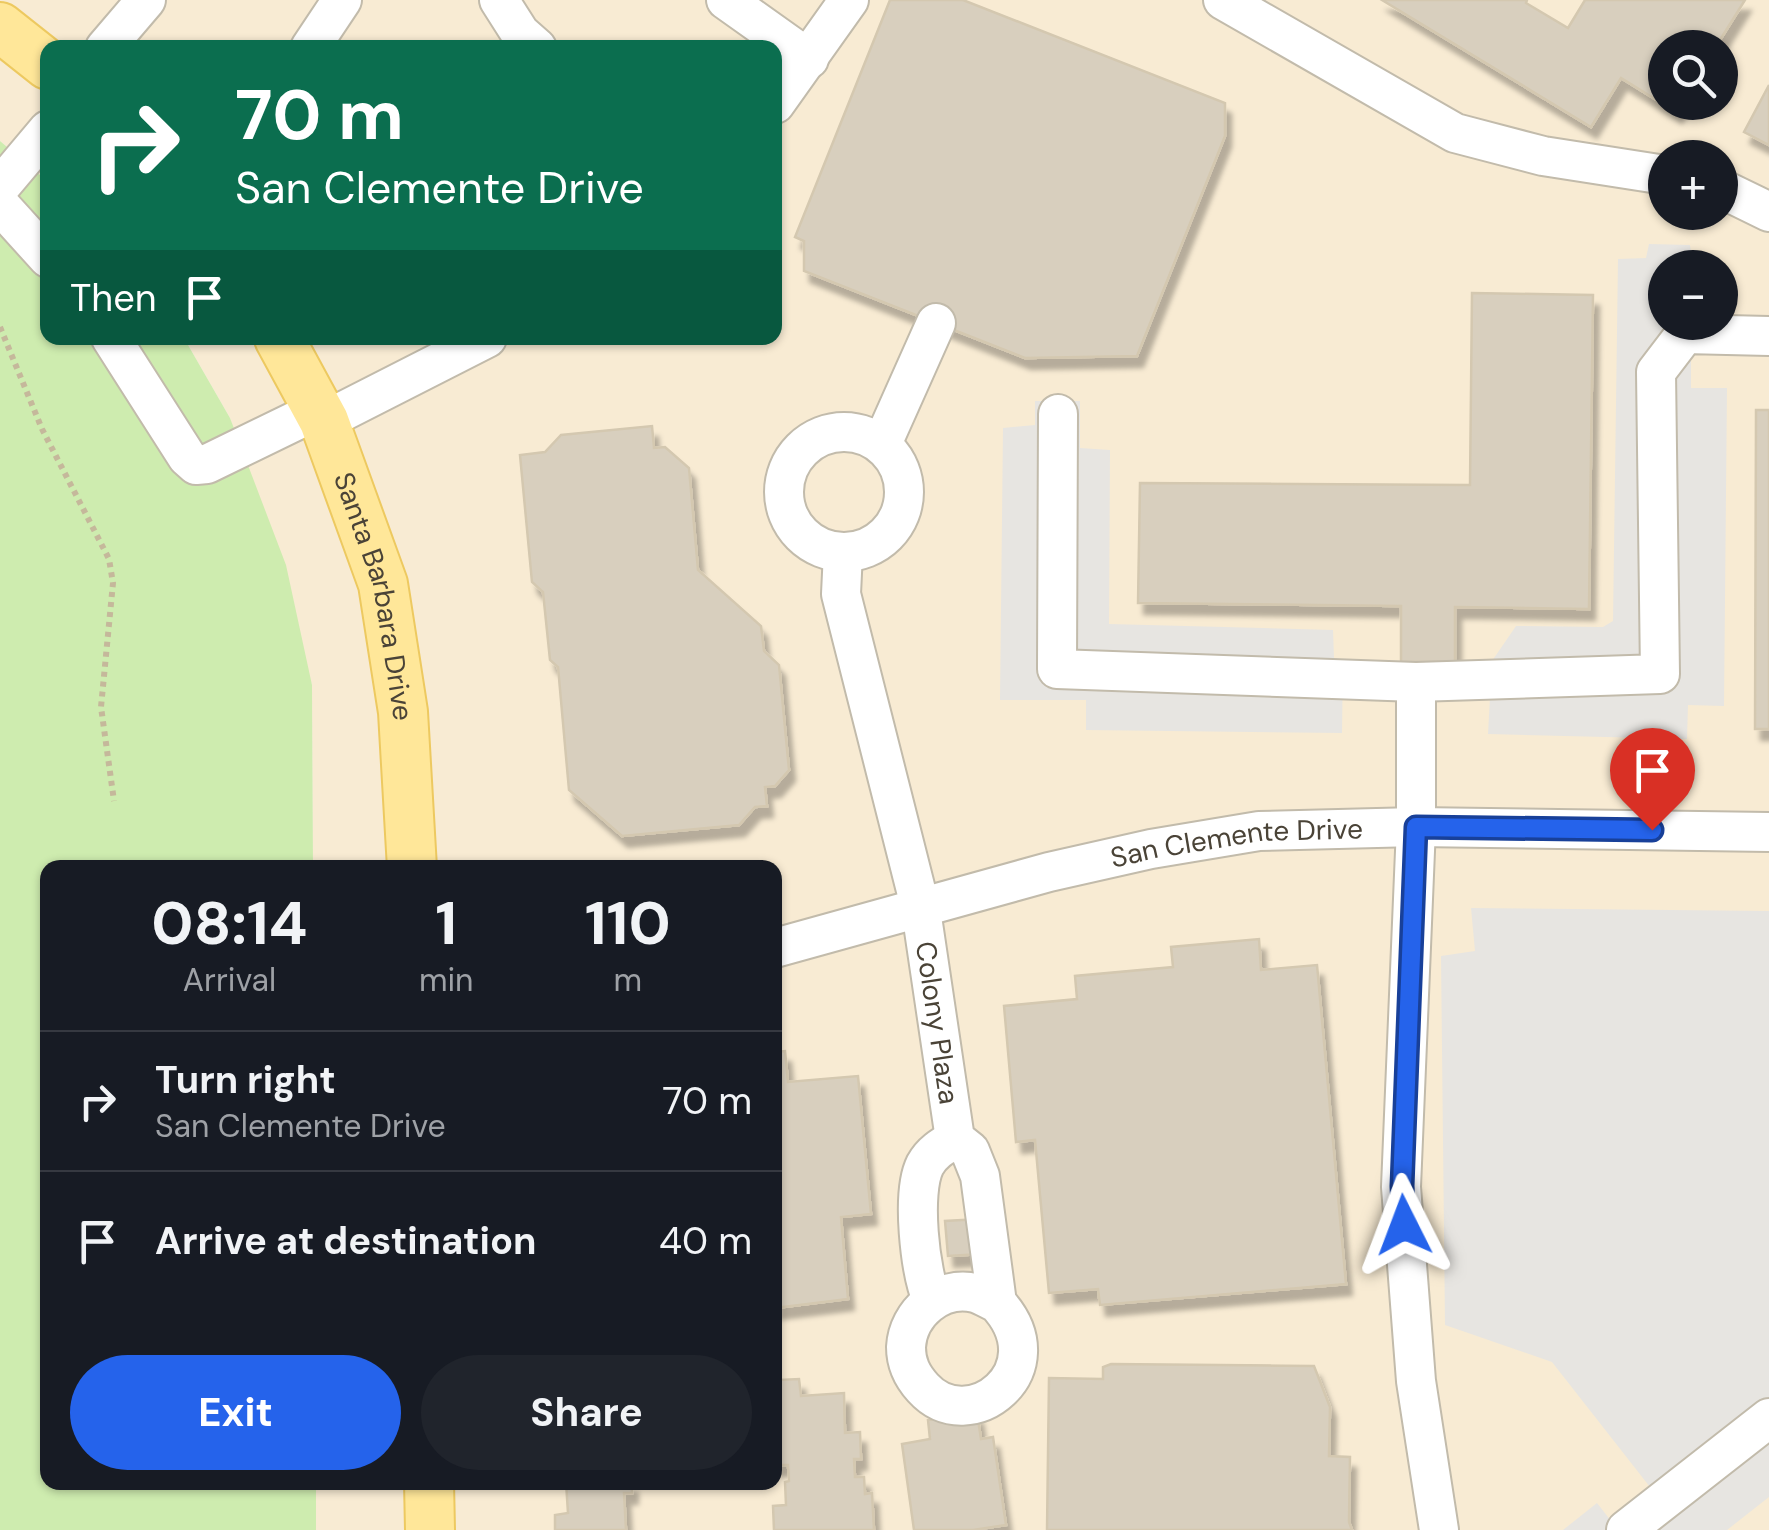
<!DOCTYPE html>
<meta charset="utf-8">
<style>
:root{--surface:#171b24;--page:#20242c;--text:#f1f3f6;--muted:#9ea1a6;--line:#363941;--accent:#2563eb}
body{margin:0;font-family:"DM Sans",sans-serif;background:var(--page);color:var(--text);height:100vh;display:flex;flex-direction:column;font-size:38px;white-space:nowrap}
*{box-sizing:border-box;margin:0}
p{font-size:32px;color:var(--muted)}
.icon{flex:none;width:55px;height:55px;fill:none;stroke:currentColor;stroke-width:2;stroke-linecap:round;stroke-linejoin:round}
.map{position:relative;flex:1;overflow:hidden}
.side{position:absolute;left:40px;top:860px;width:742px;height:630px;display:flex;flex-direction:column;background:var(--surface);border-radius:20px;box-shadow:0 2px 8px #0004}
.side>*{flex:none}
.hud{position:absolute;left:40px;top:40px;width:742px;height:305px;border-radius:20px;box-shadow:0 2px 8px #0004;background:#0b6e4f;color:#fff;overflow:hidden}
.controls{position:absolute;left:1648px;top:30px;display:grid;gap:20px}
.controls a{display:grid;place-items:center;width:90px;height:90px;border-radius:50%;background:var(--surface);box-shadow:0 2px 8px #0004;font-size:50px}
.pin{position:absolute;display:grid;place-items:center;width:85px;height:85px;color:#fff;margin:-102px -42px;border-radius:50% 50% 50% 0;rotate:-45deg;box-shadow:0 0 10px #0007}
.pin .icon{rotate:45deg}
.me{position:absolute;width:110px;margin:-55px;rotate:357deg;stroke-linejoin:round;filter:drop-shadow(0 0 8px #0008)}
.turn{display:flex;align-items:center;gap:35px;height:210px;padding:0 30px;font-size:45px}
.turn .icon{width:130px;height:130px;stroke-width:2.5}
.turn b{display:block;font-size:70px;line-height:85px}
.then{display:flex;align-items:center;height:95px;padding:0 30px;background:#0003;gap:20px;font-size:38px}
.eta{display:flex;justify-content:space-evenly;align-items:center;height:170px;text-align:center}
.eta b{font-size:60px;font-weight:700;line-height:70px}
.action{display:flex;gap:20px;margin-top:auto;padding:20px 30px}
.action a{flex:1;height:115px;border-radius:60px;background:var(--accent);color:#fff;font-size:40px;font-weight:700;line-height:115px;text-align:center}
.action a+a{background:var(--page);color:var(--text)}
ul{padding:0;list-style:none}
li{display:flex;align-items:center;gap:30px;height:140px;padding:0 30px;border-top:2px solid var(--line)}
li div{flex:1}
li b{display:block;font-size:38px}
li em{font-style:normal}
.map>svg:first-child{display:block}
.commercial{fill:#f8ebd3;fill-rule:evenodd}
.green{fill:#ceecaf}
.parking{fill:#e7e5e1}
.building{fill:#d8cfbe;stroke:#d4c8b0;stroke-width:2.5;filter:url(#shadow)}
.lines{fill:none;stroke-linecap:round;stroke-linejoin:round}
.minor-casing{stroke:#c2bbab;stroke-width:42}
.major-casing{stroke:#edc960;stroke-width:52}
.path{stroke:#c5b89b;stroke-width:6;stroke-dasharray:5 5;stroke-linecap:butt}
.minor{stroke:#fff;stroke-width:38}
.major{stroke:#ffe799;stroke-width:48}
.route-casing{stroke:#184099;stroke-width:25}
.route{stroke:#2563eb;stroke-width:18}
.labels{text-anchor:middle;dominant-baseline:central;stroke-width:9;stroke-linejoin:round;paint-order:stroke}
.street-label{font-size:28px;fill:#4a4337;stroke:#fff}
</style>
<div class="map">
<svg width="1769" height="1530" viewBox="0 0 1769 1530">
<defs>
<filter id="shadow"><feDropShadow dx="6" dy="11" stdDeviation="2.5" flood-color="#0004"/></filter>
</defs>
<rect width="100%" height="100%" fill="#f6f2e9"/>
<path class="commercial" d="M 0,0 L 1769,0 L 1769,1530 L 316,1530 L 316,1483 L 775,1482 L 775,868 L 313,867 L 312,685 L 230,418 L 184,338 L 775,338 L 775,48 L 48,48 L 47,181 L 0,141 ZM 1665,48 L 1720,48 L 1720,102 L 1665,102 ZM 1665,158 L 1720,158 L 1720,212 L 1665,212 ZM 1665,268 L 1720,268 L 1720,322 L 1665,322 Z"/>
<path class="green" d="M 0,141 L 47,181 L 48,338 L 184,338 L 230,418 L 286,565 L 312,685 L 313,867 L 48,868 L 48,1482 L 316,1483 L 316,1530 L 0,1530 Z"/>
<g class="parking">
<path d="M 1649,244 L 1690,245 L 1692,260 L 1721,261 L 1722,305 L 1720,268 L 1665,268 L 1665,322 L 1691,323 L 1691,388 L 1727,388 L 1724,706 L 1688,705 L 1687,739 L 1488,734 L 1492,661 L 1516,626 L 1603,627 L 1613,621 L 1618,259 L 1646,258 Z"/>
<path d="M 1035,401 L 1080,401 L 1080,448 L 1110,450 L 1109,624 L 1333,630 L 1334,658 L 1343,660 L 1342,733 L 1086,730 L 1086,700 L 1000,700 L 1003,428 L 1035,425 Z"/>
<path d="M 1471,908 L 1769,911 L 1769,1497 L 1727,1530 L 1563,1530 L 1597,1503 L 1615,1526 L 1657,1496 L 1552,1362 L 1445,1325 L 1441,956 L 1475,951 Z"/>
</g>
<g class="building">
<path d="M 890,0 L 963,0 L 1225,103 L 1225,136 L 1137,356 L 1025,358 L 804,271 L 804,241 L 795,237 Z"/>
<path d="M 1382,0 L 1527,0 L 1526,3 L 1568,28 L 1585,0 L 1745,0 L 1715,48 L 1665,48 L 1665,102 L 1682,102 L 1676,112 L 1621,78 L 1591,127 Z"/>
<path d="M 1769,85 L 1769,145 L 1744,132 Z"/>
<path d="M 1472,293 L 1593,295 L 1589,609 L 1455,607 L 1455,662 L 1401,662 L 1401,606 L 1138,603 L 1140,483 L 1470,485 Z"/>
<path d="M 1756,410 L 1769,410 L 1769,729 L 1755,729 Z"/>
<path d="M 652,426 L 654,448 L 665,447 L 689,468 L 698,570 L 761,626 L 764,651 L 779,665 L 789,770 L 775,786 L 765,787 L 767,806 L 755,807 L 739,825 L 622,836 L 569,790 L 558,667 L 550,660 L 543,592 L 532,582 L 520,455 L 545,452 L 561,435 Z"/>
<path d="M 1259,939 L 1261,970 L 1317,965 L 1346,1284 L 1100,1305 L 1098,1289 L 1049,1293 L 1035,1140 L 1016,1142 L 1004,1006 L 1077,999 L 1075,976 L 1173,967 L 1171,947 Z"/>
<path d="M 785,1051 L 788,1082 L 858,1076 L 871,1214 L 841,1217 L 848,1299 L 775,1308 L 775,1052 Z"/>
<path d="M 979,1219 L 981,1254 L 948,1256 L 945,1221 Z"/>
<path d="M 1111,1364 L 1314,1366 L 1330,1407 L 1329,1456 L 1350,1457 L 1349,1522 L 1352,1530 L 1047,1530 L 1049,1378 L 1103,1379 L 1103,1367 Z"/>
<path d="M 779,1373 L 779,1380 L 799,1379 L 801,1396 L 844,1393 L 845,1433 L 860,1432 L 861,1459 L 854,1459 L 855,1477 L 864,1477 L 865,1494 L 872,1493 L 874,1530 L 774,1530 L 773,1506 L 786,1505 L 785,1482 L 789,1481 L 788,1465 L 775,1465 L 775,1374 Z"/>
<path d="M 977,1413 L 981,1439 L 993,1437 L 1006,1525 L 973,1530 L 914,1530 L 902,1444 L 930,1439 L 928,1420 Z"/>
<path d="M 566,1482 L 632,1482 L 632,1493 L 624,1493 L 626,1530 L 555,1530 L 555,1515 L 568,1513 Z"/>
</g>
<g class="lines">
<g class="minor-casing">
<g id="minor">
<path d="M 499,0 L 520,33 L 537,48"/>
<path d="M 726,0 L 809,59"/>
<path d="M 1223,0 L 1455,133 L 1543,156 L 1665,175"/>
<path d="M 105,48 L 146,0"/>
<path d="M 310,48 L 342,0"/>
<path d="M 775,104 L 849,0"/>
<path d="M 0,187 L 48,130"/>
<path d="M 1720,188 L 1769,212"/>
<path d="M 0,205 L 48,258"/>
<path d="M 111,338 L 187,457 L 196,465 L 207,464 L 318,410"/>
<path d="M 1058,414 L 1057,669 L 1416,682 L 1660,674 L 1656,372 L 1685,334 L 1769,336"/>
<path d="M 324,421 L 487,338"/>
<circle cx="844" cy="492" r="60"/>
<path d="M 882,444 L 936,323"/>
<path id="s1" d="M 843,552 L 841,594 L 921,910 L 955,1139 L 970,1151 L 980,1176 L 997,1303 C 1059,1370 969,1439 923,1388 C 912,1376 906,1364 906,1347 C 908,1313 940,1285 975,1293 C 982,1295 990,1300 997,1303"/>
<path d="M 1416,682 L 1416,827 L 1401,1187 L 1416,1381 L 1439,1530"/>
<path id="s2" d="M 775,948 L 1049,872 L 1151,849 L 1259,831 L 1416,827 L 1769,832"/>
<path d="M 932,1300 C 920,1272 911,1193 925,1165 C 932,1152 943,1146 955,1139"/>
<path d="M 1626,1530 L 1769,1418"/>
</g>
</g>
<g class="major-casing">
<g id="major">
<path d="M 0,27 L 48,65"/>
<path id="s3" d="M 279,338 L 324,421 L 383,584 L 403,712 L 412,868"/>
<path d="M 429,1482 L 430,1530"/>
</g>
</g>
<path class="path" d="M 0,327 L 42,429 L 109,559 L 113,583 L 101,707 L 114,801"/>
<use href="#minor" class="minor"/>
<use href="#major" class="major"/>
</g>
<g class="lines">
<g class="route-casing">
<path id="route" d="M 1404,1225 L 1402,1186 L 1416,827 L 1652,830"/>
</g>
<use href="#route" class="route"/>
</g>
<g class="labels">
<g class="street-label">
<text stroke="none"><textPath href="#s3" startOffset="278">Santa Barbara Drive</textPath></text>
<text stroke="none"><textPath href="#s2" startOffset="475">San Clemente Drive</textPath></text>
<text stroke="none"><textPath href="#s1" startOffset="482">Colony Plaza</textPath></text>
</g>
</g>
</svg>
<div class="controls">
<a><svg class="icon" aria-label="search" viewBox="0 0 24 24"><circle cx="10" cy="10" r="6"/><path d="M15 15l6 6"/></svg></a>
<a>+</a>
<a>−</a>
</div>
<div class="pin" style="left:1652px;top:830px;background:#d93025"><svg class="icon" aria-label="arrive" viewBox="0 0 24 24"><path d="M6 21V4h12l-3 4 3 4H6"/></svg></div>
<svg class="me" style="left:1404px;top:1225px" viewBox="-20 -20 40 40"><path d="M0-17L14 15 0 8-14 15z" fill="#2563eb" stroke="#fff" stroke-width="4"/></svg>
<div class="hud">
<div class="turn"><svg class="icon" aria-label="right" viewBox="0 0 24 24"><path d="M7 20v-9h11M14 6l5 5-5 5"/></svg><div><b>70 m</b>San Clemente Drive</div></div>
<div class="then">Then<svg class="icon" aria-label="arrive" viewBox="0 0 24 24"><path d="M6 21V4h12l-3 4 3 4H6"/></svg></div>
</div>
<section class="side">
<div class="eta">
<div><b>08:14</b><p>Arrival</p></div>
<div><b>1</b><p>min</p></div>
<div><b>110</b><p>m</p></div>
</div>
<ul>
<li><svg class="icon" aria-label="right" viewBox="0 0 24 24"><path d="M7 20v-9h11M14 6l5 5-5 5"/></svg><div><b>Turn right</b><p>San Clemente Drive</p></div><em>70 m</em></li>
<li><svg class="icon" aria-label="arrive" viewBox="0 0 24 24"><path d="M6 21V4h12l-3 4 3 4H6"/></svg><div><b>Arrive at destination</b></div><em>40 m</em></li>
</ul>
<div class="action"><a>Exit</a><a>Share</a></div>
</section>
</div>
